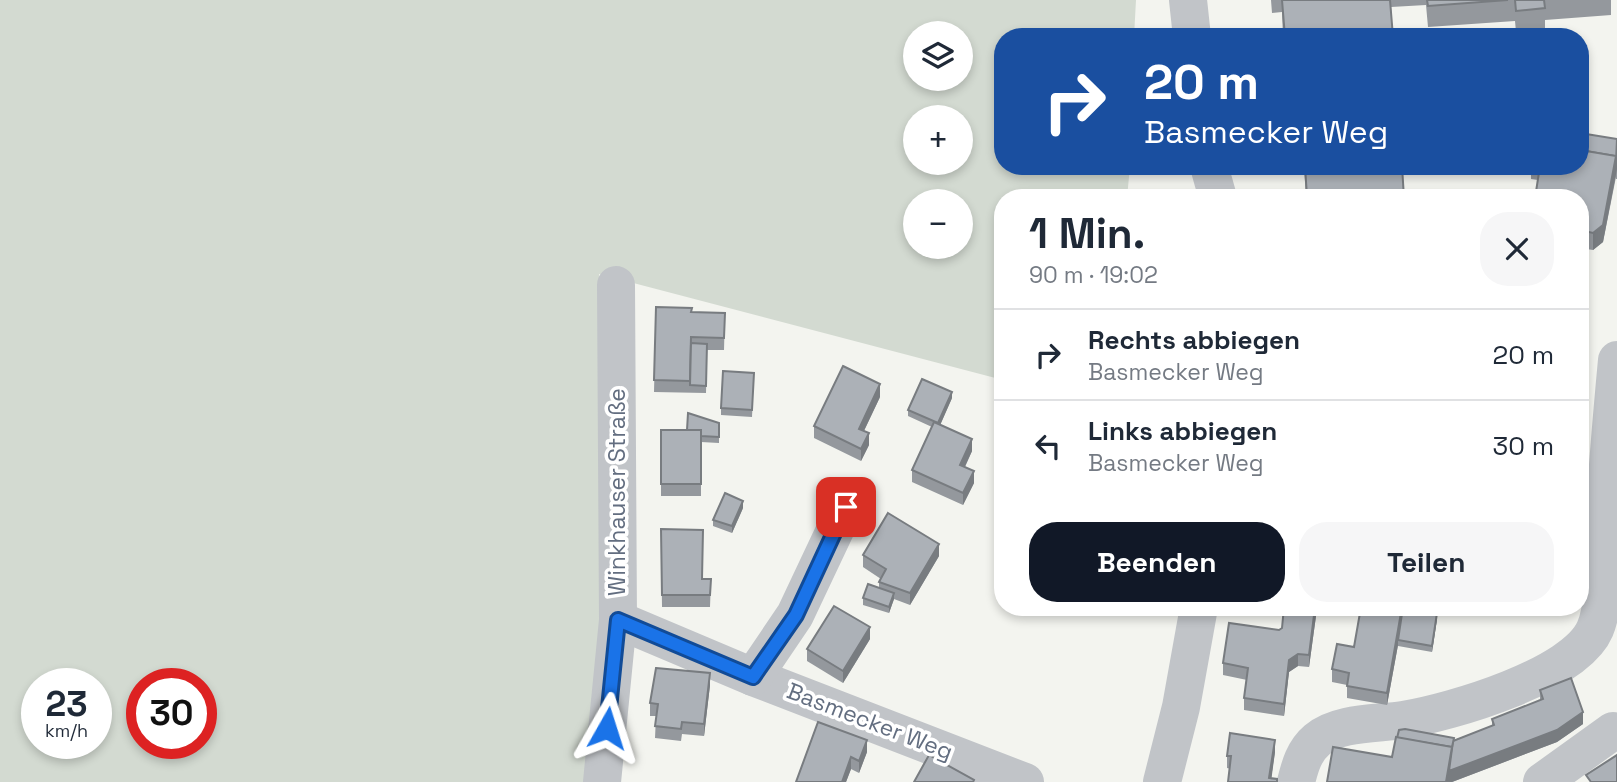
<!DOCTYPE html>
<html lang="de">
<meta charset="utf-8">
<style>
:root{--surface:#fff;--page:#f6f6f7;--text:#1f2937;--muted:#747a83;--line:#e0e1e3;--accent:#111827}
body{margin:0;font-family:"Space Grotesk",sans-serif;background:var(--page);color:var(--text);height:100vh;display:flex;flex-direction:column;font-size:26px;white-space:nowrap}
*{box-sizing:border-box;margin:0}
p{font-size:23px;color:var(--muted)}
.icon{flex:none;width:38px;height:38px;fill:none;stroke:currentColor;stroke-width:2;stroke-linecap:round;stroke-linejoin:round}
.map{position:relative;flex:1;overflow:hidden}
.drawer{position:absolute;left:994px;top:189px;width:595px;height:427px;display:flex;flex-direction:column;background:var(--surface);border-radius:28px;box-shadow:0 4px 10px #0003}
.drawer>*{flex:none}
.guide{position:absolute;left:994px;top:28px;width:595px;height:147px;border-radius:28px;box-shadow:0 4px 10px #0003;background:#1a4fa0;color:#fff;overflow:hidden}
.tools{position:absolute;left:903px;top:21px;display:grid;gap:14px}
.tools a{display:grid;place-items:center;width:70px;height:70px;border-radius:50%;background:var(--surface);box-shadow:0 4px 10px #0003;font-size:35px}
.speed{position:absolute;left:21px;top:668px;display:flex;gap:14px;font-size:35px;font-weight:700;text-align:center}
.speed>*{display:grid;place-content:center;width:91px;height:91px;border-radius:50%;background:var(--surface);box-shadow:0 4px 10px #0003;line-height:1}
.speed small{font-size:18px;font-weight:400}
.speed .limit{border:10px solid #d22;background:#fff;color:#111}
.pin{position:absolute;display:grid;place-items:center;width:60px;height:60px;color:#fff;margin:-30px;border-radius:14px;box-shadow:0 4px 10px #0006}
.me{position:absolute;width:77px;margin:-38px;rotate:6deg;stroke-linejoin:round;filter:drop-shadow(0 0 5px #0008)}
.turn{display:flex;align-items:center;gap:24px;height:147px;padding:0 35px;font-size:32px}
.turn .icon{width:91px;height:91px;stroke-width:2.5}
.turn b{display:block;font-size:49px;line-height:60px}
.round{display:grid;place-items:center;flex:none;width:74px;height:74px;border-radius:28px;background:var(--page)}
.head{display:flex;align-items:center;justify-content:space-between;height:119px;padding:0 35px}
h1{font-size:42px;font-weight:800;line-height:52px}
.button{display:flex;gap:14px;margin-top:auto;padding:14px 35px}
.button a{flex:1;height:80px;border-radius:28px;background:var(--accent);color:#fff;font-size:28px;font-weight:800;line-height:80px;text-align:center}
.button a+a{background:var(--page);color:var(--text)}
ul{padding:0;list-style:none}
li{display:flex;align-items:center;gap:21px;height:91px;padding:0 35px;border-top:2px solid var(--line)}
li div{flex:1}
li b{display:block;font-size:26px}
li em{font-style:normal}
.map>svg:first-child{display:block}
.green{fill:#d3dad1;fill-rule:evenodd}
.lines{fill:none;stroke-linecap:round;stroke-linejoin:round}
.street{stroke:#c1c4c8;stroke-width:38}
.wall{fill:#94989d}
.shaded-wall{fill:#787c80}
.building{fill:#acb1b7;stroke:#787c80;stroke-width:2}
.route-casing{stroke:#114b97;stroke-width:18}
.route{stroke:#1a73e8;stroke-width:12}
.labels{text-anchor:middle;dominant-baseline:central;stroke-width:7;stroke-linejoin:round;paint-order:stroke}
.street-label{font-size:23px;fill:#636e80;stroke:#fff}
</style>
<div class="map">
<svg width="1617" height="782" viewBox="0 0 1617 782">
<rect width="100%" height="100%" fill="#f3f4ef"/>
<path class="green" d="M 0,0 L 1136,0 L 1134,37 L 1003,37 L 1003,166 L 1130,166 L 1127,198 L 1003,198 L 1003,380 L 599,274 L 602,620 L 584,782 L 0,782 ZM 915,33 L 961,33 L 961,79 L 915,79 ZM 915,117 L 961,117 L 961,163 L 915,163 ZM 915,201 L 961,201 L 961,247 L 915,247 ZM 37,684 L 96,684 L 96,744 L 37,744 ZM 142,684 L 201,684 L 201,744 L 142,744 Z"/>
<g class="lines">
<g class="street">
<path d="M 1188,0 L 1192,37"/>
<path d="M 1209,166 L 1218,198"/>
<path d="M 618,620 L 753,677 L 1025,782"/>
<path d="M 753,677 L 795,615 L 846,507"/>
<path d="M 602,782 L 618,620 L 616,285"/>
<path d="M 1162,782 L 1181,707 L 1199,607"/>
<path d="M 1296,782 C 1300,766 1304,751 1317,740 C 1338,722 1377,724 1403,720 C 1452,712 1575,676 1595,629 C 1606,604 1603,552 1604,524 C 1607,469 1612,414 1617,360"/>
<path d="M 1542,782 L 1613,731"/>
</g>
</g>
<g class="wall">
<path d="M 1271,0 L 1611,0 L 1611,15 L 1545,20 L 1545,30 L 1516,32 L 1515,21 L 1428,27 L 1426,5 L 1391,7 L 1393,37 L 1283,37 L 1282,12 L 1272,13 Z"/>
<path d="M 1617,139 L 1617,179 L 1616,179 L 1616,177 L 1603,242 L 1593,250 L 1580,248 L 1580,198 L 1538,180 L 1531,179 L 1531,166 Z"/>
<path d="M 1304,166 L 1402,166 L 1404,198 L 1306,198 Z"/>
<path d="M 656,307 L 691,312 L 725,313 L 724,350 L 707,350 L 706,393 L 654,392 Z"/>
<path d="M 754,373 L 752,417 L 721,415 L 721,408 Z"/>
<path d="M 880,397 L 864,431 L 869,445 L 861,461 L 814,438 L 814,426 Z"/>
<path d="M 952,398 L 940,425 L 972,451 L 965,467 L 974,483 L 963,505 L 912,482 L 912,470 L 932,427 L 908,416 L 908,410 Z"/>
<path d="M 719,423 L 719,443 L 701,442 L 701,496 L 661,496 L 661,430 L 687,430 Z"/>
<path d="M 743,508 L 732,533 L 713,526 L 713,520 Z"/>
<path d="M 661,529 L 702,579 L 711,579 L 710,607 L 662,607 Z"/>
<path d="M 863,555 L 939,556 L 910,605 L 894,599 L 889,613 L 863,605 L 863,598 L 879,587 L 879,582 L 881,579 L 863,567 Z"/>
<path d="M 1319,610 L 1316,616 L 1309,667 L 1298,666 L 1289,672 L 1284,716 L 1244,710 L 1244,698 L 1247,680 L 1223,675 L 1223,663 L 1279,630 Z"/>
<path d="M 1437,619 L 1432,652 L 1398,646 L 1398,645 L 1387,705 L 1347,698 L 1347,685 L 1332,682 L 1332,669 L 1354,647 Z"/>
<path d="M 870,639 L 843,683 L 807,661 L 807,649 Z"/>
<path d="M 710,685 L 704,736 L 682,734 L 681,741 L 655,738 L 656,716 L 650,716 L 650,703 Z"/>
<path d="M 1540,690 L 1583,724 L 1557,742 L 1452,782 L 1327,782 L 1392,757 L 1454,740 L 1492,726 L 1492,719 L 1540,700 Z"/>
<path d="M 818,722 L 867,752 L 859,773 L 851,769 L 846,782 L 796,782 Z"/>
<path d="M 1275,752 L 1271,778 L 1227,768 L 1227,756 Z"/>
</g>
<g class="shaded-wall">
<path d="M 1617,156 L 1617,169 L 1603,242 L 1593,250 L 1593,233 Z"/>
<path d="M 880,384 L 880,397 L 859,441 L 859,429 Z"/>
<path d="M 952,392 L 952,398 L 938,430 L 938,423 Z"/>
<path d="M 869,433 L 869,445 L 861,461 L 861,449 Z"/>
<path d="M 972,439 L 972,451 L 960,477 L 960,465 Z"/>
<path d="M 974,471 L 974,483 L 963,505 L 963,493 Z"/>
<path d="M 743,501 L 743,508 L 732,533 L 732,526 Z"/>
<path d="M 939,544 L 939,556 L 910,605 L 910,593 Z"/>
<path d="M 894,593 L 894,599 L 889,613 L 889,607 Z"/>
<path d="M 1315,607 L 1320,607 L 1316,616 L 1309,667 L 1309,655 Z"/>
<path d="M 1402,607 L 1399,640 L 1398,640 L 1398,645 L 1387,705 L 1387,693 Z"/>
<path d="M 1437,613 L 1437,619 L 1432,652 L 1432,646 Z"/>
<path d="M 870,627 L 870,639 L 843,683 L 843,671 Z"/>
<path d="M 1298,654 L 1298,666 L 1289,672 L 1284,716 L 1284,704 L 1289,660 Z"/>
<path d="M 710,673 L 710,685 L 704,736 L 704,724 Z"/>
<path d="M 1583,712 L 1583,724 L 1557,742 L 1452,782 L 1446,782 L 1452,747 Z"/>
<path d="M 867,740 L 867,752 L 859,773 L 859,761 Z"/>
<path d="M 1275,740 L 1275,752 L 1271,782 L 1269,778 Z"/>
<path d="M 851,757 L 851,769 L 846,782 L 842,782 Z"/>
</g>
<g class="building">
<path d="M 1282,0 L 1390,0 L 1393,37 L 1285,37 Z"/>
<path d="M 1427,0 L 1508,0 L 1428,6 Z"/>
<path d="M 1515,0 L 1544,0 L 1545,8 L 1516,11 Z"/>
<path d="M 1580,133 L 1617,139 L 1616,161 L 1616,156 L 1580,150 Z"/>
<path d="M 1580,150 L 1616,156 L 1603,225 L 1593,233 L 1580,230 L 1580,198 L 1535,198 L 1540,166 L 1580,166 Z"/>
<path d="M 1305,166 L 1402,166 L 1404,198 L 1307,197 Z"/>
<path d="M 656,307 L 692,308 L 691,312 L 725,313 L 724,338 L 691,337 L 690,381 L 654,380 Z"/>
<path d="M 691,343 L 707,344 L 706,386 L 690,385 Z"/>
<path d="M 843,366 L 880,384 L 859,429 L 869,433 L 861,449 L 814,426 Z"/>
<path d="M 723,371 L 754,373 L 752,410 L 721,408 Z"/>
<path d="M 922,379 L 952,392 L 938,423 L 908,410 Z"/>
<path d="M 688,413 L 719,423 L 719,437 L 701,436 L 701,430 L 687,430 Z"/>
<path d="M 934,422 L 972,439 L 960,465 L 974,471 L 963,493 L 912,470 Z"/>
<rect x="661" y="430" width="40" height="54"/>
<path d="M 725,493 L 743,501 L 732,526 L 713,520 Z"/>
<path d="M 888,513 L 939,544 L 910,593 L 879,582 L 886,569 L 863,555 Z"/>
<path d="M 661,529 L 703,530 L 702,579 L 711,579 L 710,595 L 662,595 Z"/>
<path d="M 868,584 L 894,593 L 889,607 L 863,598 Z"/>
<path d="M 834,606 L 870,627 L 843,671 L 807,649 Z"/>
<path d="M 1284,607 L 1315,607 L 1309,655 L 1298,654 L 1289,660 L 1284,704 L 1244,698 L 1248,668 L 1223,663 L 1229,623 L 1279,630 L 1282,628 Z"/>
<path d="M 1361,607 L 1402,607 L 1387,693 L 1347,686 L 1349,673 L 1332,669 L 1337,644 L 1354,647 Z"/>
<path d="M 1403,607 L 1437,613 L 1432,646 L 1398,640 Z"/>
<path d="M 656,668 L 710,673 L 704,724 L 682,722 L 681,729 L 655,726 L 658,704 L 650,703 Z"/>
<path d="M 1571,678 L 1583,712 L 1557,730 L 1449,771 L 1453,741 L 1494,725 L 1492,719 L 1543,699 L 1540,690 Z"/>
<path d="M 818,722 L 867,740 L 859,761 L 851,757 L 842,782 L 796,782 Z"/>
<path d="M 1405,729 L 1454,738 L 1452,747 L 1397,738 L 1399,730 Z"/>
<path d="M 1230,733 L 1275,740 L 1269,778 L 1277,779 L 1277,782 L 1228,782 L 1231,756 L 1227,756 Z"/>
<path d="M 1396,737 L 1452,747 L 1446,782 L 1327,782 L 1333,747 L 1392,757 Z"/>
<path d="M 929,755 L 974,780 L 973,782 L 914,782 Z"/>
<path d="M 1617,755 L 1617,782 L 1591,782 L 1586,775 Z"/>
</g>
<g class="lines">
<g class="route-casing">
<path id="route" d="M 607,728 L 618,620 L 753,677 L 796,615 L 846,507"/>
</g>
<use href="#route" class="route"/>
</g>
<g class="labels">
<g class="street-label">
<text transform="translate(617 492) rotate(-90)">Winkhauser Straße</text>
<text transform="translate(870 721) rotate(21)">Basmecker Weg</text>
</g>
</g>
</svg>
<div class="tools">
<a><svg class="icon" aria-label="layers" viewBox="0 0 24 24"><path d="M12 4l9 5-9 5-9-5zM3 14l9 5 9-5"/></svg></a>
<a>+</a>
<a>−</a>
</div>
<div class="speed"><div>23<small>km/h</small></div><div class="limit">30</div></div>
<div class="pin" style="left:846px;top:507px;background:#d93025"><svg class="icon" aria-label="arrive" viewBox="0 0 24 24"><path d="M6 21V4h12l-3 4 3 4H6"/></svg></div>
<svg class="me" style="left:607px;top:728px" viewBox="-20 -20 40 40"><path d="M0-17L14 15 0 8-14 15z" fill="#1a73e8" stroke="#fff" stroke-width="4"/></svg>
<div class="guide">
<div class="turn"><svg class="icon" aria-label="right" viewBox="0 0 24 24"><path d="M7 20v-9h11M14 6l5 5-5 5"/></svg><div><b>20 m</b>Basmecker Weg</div></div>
</div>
<section class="drawer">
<div class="head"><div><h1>1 Min.</h1><p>90 m · 19:02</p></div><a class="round"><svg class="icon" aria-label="close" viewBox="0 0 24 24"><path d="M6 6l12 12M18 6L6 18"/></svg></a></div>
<ul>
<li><svg class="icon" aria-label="right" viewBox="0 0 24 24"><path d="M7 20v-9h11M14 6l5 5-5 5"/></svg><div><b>Rechts abbiegen</b><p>Basmecker Weg</p></div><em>20 m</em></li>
<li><svg class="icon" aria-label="left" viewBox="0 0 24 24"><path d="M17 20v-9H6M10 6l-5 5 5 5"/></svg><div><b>Links abbiegen</b><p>Basmecker Weg</p></div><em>30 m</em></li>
</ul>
<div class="button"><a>Beenden</a><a>Teilen</a></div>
</section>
</div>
